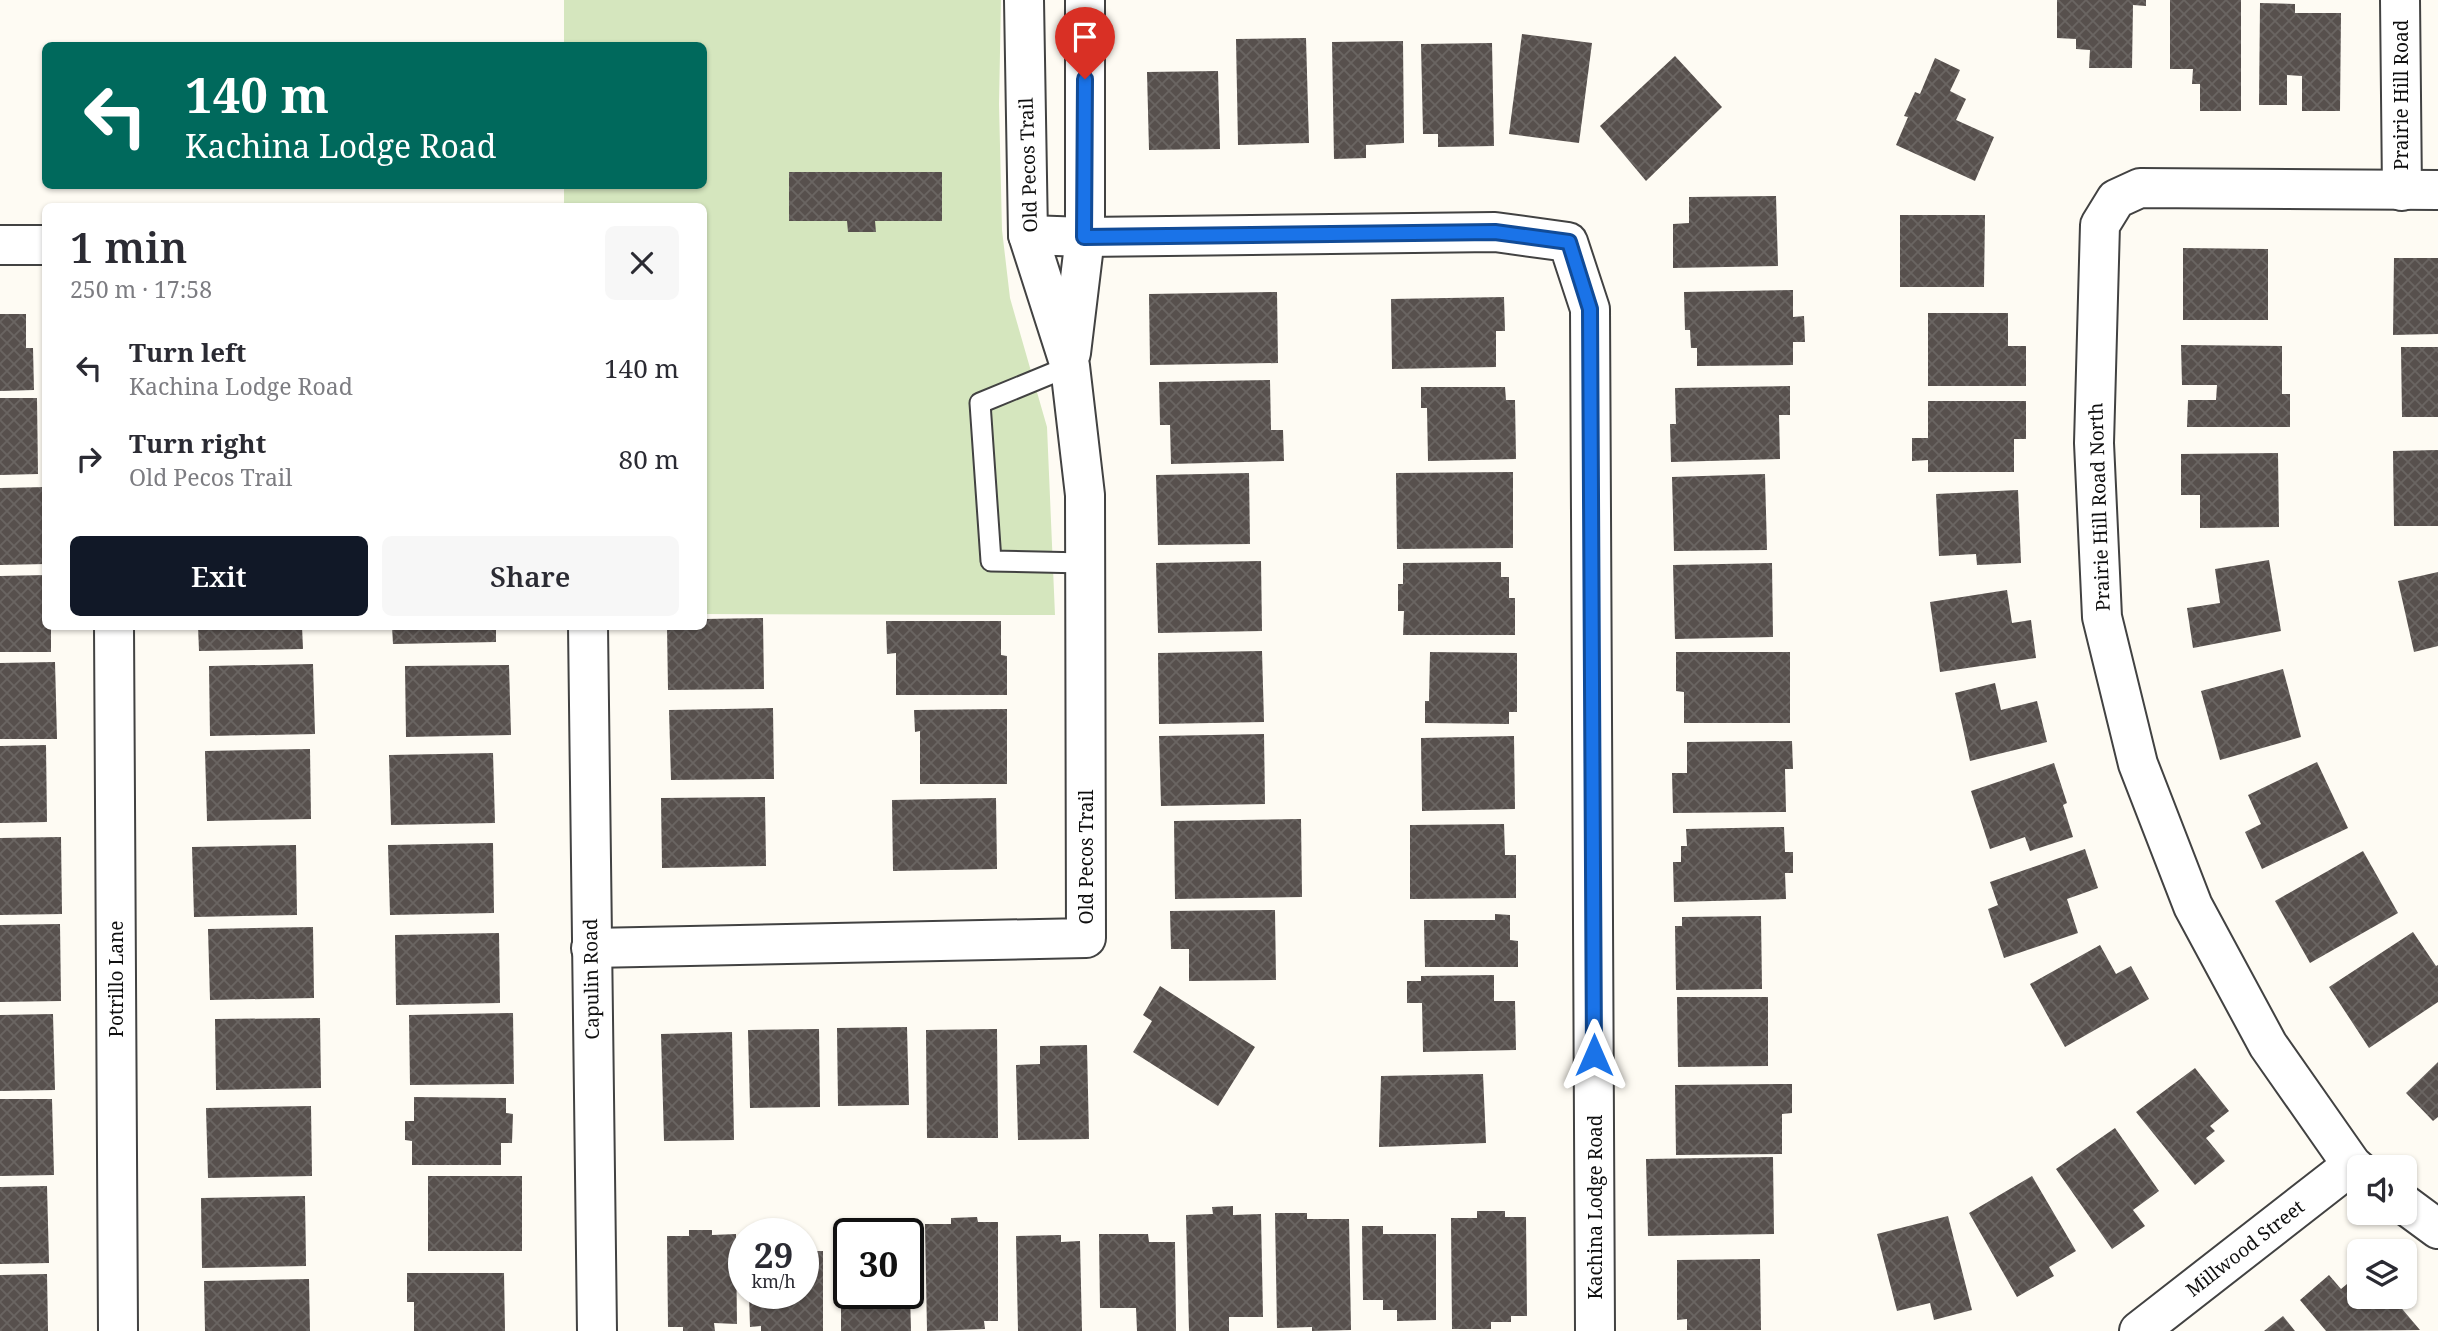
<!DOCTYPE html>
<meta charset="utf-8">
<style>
:root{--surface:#fff;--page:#f7f7f7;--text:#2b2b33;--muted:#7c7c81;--accent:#111827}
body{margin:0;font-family:"Noto Serif",serif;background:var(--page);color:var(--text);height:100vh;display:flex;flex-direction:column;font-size:26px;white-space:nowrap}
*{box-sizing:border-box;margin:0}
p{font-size:23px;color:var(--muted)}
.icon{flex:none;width:38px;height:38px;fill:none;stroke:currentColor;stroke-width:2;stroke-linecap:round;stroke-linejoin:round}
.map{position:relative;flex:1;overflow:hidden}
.details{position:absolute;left:42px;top:203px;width:665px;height:427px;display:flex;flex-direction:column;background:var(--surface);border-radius:10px;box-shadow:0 2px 5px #0004}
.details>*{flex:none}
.top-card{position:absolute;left:42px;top:42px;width:665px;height:147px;border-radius:10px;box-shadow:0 2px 5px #0004;background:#00695c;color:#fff;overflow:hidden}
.tools{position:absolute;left:2347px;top:1155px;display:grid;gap:14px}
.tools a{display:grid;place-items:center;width:70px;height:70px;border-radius:10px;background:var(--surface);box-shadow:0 2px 5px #0004;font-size:35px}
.speed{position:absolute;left:728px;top:1218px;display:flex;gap:14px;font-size:35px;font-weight:700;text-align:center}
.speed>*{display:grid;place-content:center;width:91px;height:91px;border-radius:50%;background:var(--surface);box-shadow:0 2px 5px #0004;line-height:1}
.speed small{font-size:18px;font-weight:400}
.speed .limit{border:4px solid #111;border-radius:10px;background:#fff;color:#111}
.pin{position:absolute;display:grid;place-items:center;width:60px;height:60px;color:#fff;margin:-72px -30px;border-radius:50% 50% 50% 0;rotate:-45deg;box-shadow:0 0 7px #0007}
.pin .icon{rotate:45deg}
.me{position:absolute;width:77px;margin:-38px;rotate:0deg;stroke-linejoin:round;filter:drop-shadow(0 0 5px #0008)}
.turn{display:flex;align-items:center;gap:24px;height:147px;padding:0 28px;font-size:32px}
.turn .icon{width:91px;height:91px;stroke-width:2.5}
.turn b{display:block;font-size:49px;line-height:60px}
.round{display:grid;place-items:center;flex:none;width:74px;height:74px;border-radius:10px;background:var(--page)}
.headline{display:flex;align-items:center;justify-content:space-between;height:119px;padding:0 28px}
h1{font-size:42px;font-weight:600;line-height:52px}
.button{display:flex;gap:14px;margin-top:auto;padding:14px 28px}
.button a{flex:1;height:80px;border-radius:10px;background:var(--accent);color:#fff;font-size:28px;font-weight:600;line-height:80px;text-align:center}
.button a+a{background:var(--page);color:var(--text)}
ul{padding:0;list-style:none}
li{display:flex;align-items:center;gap:21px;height:91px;padding:0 28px}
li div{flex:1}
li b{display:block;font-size:26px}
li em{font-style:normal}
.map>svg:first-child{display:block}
.park{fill:#d5e6be}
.building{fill:url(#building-cross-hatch)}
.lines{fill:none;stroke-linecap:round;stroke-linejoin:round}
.service-casing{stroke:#424242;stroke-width:23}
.minor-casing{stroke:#424242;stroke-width:42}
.service{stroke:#fff;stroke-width:19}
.minor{stroke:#fff;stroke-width:38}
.route-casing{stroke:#114b97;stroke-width:18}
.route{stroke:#1a73e8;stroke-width:12}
.labels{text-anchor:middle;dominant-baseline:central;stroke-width:7;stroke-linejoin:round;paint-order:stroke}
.street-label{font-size:19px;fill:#0f0f0f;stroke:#fff}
</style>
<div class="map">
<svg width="2438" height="1331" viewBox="0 0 2438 1331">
<defs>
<pattern id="building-cross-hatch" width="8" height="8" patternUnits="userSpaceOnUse" patternTransform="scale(1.75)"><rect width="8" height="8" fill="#57504d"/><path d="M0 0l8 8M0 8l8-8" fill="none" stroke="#6a6562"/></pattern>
</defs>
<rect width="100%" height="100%" fill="#fefbf3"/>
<path class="park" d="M 564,0 L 1001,0 L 999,104 L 1002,230 L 1010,298 L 1047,427 L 1055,615 L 704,614 L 704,206 L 576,206 L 564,203 L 564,186 L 704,186 L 704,46 L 564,45 Z"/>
<g class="building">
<path d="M 2057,0 L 2146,0 L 2146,6 L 2133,5 L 2132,68 L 2089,68 L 2090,50 L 2076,49 L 2076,39 L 2057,38 Z"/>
<path d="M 2170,0 L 2241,0 L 2241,111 L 2200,111 L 2200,84 L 2192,84 L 2193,69 L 2170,69 Z"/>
<path d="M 2260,3 L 2295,4 L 2295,13 L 2341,13 L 2340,111 L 2302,111 L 2302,76 L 2287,75 L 2287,105 L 2259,105 Z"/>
<path d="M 1522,34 L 1592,43 L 1579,143 L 1509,134 Z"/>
<path d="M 1306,38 L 1309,143 L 1238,145 L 1236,39 Z"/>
<path d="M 1403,41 L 1404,143 L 1366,145 L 1366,158 L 1334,159 L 1332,42 Z"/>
<path d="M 1492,43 L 1494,146 L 1438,147 L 1438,134 L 1423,134 L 1421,44 Z"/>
<path d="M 1675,56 L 1722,107 L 1646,181 L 1600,126 Z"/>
<path d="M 1935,58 L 1960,70 L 1950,91 L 1966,99 L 1956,120 L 1994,137 L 1975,181 L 1896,145 L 1908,117 L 1904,116 L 1915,92 L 1920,94 Z"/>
<path d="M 1218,71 L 1220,149 L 1149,150 L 1147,72 Z"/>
<path d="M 789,172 L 942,172 L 942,221 L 875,221 L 876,232 L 848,232 L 847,221 L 789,221 Z"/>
<path d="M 1776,196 L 1778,266 L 1673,268 L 1673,224 L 1689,223 L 1689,197 Z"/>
<path d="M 1900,215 L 1985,215 L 1984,287 L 1900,287 Z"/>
<path d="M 2183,248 L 2268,249 L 2268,320 L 2183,320 Z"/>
<path d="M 2394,258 L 2438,258 L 2438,334 L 2393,335 Z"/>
<path d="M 1793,290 L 1793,317 L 1804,316 L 1805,342 L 1793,342 L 1793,365 L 1697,366 L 1697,348 L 1691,348 L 1690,330 L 1685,330 L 1684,292 Z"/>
<path d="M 1277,292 L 1278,363 L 1150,365 L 1149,294 Z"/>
<path d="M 1504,297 L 1505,331 L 1496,331 L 1496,367 L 1392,369 L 1391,299 Z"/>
<path d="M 1928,313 L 2008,313 L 2008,346 L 2026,346 L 2026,386 L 1928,386 Z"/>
<path d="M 0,314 L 26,314 L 26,348 L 33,348 L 34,390 L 0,391 Z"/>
<path d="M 2181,345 L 2282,346 L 2282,394 L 2290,394 L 2290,427 L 2187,427 L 2188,400 L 2216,400 L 2217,385 L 2182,385 Z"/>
<path d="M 2401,347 L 2438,347 L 2438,417 L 2402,417 Z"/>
<path d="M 1270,380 L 1271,430 L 1283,430 L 1284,461 L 1171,464 L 1170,425 L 1160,425 L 1159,382 Z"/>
<path d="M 1790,386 L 1790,415 L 1779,415 L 1780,459 L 1671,462 L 1670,424 L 1676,424 L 1675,388 Z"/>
<path d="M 1421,387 L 1505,387 L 1506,400 L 1515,400 L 1516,459 L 1428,461 L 1427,408 L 1421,408 Z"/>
<path d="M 0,398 L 37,398 L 38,474 L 0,475 Z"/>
<path d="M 1928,401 L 2026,401 L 2026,439 L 2014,439 L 2014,472 L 1928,472 L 1928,460 L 1912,461 L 1912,438 L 1928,438 Z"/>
<path d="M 2438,450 L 2438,526 L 2394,526 L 2393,451 Z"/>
<path d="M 2278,453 L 2279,527 L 2200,528 L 2200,495 L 2181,495 L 2181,454 Z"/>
<path d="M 1513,472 L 1513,548 L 1397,549 L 1396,473 Z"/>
<path d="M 1249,473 L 1250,544 L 1158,545 L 1156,475 Z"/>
<path d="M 1765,474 L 1767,550 L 1674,551 L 1672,477 Z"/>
<path d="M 46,487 L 46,564 L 0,565 L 0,488 Z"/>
<path d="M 2018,490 L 2021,563 L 1977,565 L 1976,554 L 1939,556 L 1936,494 Z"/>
<path d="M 2269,560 L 2281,631 L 2193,648 L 2187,608 L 2220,603 L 2215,569 Z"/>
<path d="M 1261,561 L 1262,631 L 1158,633 L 1156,563 Z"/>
<path d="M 1501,562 L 1501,577 L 1509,577 L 1509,598 L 1515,598 L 1515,635 L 1403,635 L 1404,611 L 1398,611 L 1398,584 L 1403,584 L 1403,563 Z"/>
<path d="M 1772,563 L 1773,637 L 1675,639 L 1673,565 Z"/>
<path d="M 2438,572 L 2438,646 L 2414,652 L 2398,581 Z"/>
<path d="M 46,575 L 46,626 L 51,626 L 51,652 L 0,652 L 0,576 Z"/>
<path d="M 2007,590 L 2012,623 L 2031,620 L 2036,658 L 1940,672 L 1930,602 Z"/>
<path d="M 763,618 L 764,689 L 668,690 L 667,626 L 704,626 L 704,619 Z"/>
<path d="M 886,621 L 1001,621 L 1001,655 L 1007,656 L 1007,695 L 896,695 L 896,653 L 887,654 Z"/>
<path d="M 198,626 L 302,626 L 303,649 L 199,651 Z"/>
<path d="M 392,626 L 496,626 L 496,642 L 393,644 Z"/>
<path d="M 1262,651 L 1264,722 L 1159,724 L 1158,653 Z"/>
<path d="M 1430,652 L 1517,653 L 1517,712 L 1509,712 L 1509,724 L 1425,723 L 1425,701 L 1429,701 Z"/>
<path d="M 1676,652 L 1790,652 L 1790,723 L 1684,723 L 1684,692 L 1676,691 Z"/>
<path d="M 55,662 L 57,739 L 0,739 L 0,663 Z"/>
<path d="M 313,664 L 315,734 L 210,736 L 209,666 Z"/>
<path d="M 509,665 L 511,735 L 406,737 L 405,666 Z"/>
<path d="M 2283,669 L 2301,737 L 2220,760 L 2201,691 Z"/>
<path d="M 1995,683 L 2001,710 L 2037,701 L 2047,742 L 1970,761 L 1955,693 Z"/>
<path d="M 773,708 L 774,779 L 671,780 L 669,710 Z"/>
<path d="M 1007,709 L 1007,784 L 920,784 L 920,731 L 915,732 L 914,710 Z"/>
<path d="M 1264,734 L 1265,804 L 1161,806 L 1159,736 Z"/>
<path d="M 1514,736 L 1515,809 L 1422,811 L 1421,738 Z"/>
<path d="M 1792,741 L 1793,769 L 1785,769 L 1786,812 L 1673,813 L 1672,773 L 1687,773 L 1687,742 Z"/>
<path d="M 46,745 L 47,822 L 0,823 L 0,746 Z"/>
<path d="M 310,749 L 311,819 L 207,821 L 205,751 Z"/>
<path d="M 493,753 L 495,823 L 391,825 L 389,755 Z"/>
<path d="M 2317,762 L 2348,828 L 2262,869 L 2245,832 L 2261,824 L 2248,795 Z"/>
<path d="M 2054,763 L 2067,803 L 2063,805 L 2073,837 L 2030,851 L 2025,837 L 1990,849 L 1971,791 Z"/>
<path d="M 765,797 L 766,866 L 662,868 L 661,798 Z"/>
<path d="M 996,798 L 997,869 L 893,871 L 892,800 Z"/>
<path d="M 1301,819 L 1302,897 L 1175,899 L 1174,821 Z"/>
<path d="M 1504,824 L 1505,855 L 1516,855 L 1516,898 L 1410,899 L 1410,825 Z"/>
<path d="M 1784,827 L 1785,852 L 1793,852 L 1793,873 L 1785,873 L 1786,899 L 1674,902 L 1673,862 L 1681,862 L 1681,846 L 1687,846 L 1686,829 Z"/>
<path d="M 61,837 L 62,914 L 0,915 L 0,838 Z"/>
<path d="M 493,843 L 494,913 L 390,915 L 388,845 Z"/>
<path d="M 296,845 L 297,915 L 194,917 L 192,847 Z"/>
<path d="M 2085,849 L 2098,888 L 2067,899 L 2078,933 L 2004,958 L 1988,909 L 1998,905 L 1990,882 Z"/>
<path d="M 2363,851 L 2398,913 L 2310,963 L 2275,901 Z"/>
<path d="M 1275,910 L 1276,980 L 1189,981 L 1189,949 L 1171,949 L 1170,911 Z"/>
<path d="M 1495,914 L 1510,915 L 1510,940 L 1518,941 L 1518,967 L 1425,967 L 1424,920 L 1495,920 Z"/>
<path d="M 1761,916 L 1762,989 L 1676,990 L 1675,926 L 1682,926 L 1682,917 Z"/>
<path d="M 60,924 L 61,1001 L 0,1002 L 0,925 Z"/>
<path d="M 313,927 L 314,998 L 210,1000 L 208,929 Z"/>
<path d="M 2413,932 L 2436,966 L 2438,965 L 2438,1002 L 2369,1048 L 2329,987 Z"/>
<path d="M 499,933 L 500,1003 L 396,1005 L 395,935 Z"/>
<path d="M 2100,945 L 2116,974 L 2131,966 L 2149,999 L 2065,1047 L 2030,984 Z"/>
<path d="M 1494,975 L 1494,1001 L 1515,1001 L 1516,1050 L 1423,1052 L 1422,1003 L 1407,1003 L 1407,981 L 1421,981 L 1421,976 Z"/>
<path d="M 1160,986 L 1255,1047 L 1218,1106 L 1133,1052 L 1152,1021 L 1143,1015 Z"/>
<path d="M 1677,997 L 1768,997 L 1768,1066 L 1678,1067 Z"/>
<path d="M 513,1013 L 514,1084 L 410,1085 L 409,1015 Z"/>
<path d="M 53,1014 L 55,1090 L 0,1091 L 0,1015 Z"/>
<path d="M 320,1018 L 321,1088 L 216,1090 L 215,1019 Z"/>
<path d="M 907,1027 L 909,1105 L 838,1106 L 837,1028 Z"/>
<path d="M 819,1029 L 820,1107 L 750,1108 L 748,1030 Z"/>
<path d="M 997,1029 L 998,1138 L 927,1138 L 926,1030 Z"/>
<path d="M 732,1032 L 734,1140 L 664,1141 L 661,1034 Z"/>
<path d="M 1087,1045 L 1089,1139 L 1018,1140 L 1016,1065 L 1040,1064 L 1040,1046 Z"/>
<path d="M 2438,1062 L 2438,1117 L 2433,1121 L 2406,1093 Z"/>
<path d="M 2195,1068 L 2229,1111 L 2210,1126 L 2215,1131 L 2206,1138 L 2225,1161 L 2195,1185 L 2136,1112 Z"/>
<path d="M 1483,1074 L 1486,1143 L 1379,1147 L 1381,1076 Z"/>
<path d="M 1792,1084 L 1792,1113 L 1782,1114 L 1782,1154 L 1676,1155 L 1675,1085 Z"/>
<path d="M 414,1097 L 506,1098 L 506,1113 L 513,1114 L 512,1143 L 501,1143 L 501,1165 L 412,1165 L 412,1141 L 405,1140 L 405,1121 L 414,1121 Z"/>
<path d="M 0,1099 L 52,1099 L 54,1175 L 0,1176 Z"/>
<path d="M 311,1106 L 312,1176 L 208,1178 L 206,1108 Z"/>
<path d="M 2115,1128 L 2159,1191 L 2133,1210 L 2145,1226 L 2112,1249 L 2056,1169 Z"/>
<path d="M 1773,1157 L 1774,1234 L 1648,1236 L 1646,1159 Z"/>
<rect x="428" y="1176" width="94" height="75"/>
<path d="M 2032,1176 L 2076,1251 L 2049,1267 L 2054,1276 L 2017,1297 L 1969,1213 Z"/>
<path d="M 47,1186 L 49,1263 L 0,1264 L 0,1187 Z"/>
<path d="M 305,1196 L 306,1266 L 202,1268 L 201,1198 Z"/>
<path d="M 1233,1206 L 1233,1215 L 1261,1214 L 1263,1317 L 1229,1317 L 1229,1331 L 1189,1331 L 1186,1215 L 1213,1214 L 1212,1207 Z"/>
<path d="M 1477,1211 L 1505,1211 L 1505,1217 L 1526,1217 L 1527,1316 L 1511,1316 L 1511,1322 L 1491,1322 L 1491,1329 L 1452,1329 L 1451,1218 L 1477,1218 Z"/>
<path d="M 1275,1213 L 1307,1213 L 1307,1219 L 1349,1219 L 1351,1330 L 1312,1331 L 1312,1327 L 1277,1328 Z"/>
<path d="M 1948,1216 L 1972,1310 L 1934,1320 L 1930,1303 L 1897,1311 L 1877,1234 Z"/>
<path d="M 977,1217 L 978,1222 L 998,1222 L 998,1321 L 984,1321 L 985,1329 L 927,1331 L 925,1224 L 951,1224 L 951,1218 Z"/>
<path d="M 1362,1226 L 1383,1226 L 1383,1234 L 1436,1234 L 1436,1320 L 1397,1321 L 1397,1310 L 1383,1310 L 1383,1300 L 1363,1300 Z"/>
<path d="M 689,1230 L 712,1230 L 712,1235 L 736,1234 L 737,1324 L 714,1323 L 715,1331 L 683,1331 L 683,1327 L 668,1327 L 667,1236 L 689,1236 Z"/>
<path d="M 1099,1234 L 1148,1234 L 1149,1242 L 1175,1242 L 1176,1331 L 1137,1331 L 1136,1308 L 1100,1308 Z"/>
<path d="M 1061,1235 L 1061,1242 L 1080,1241 L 1082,1331 L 1018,1331 L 1016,1236 Z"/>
<path d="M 841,1237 L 849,1237 L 849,1293 L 910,1293 L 911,1331 L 841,1331 Z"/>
<path d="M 803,1251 L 823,1251 L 823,1331 L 761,1331 L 761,1326 L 750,1327 L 749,1293 L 803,1293 Z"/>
<path d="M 1760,1259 L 1761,1330 L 1687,1330 L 1687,1319 L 1677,1320 L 1677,1260 Z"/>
<path d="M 407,1273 L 504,1273 L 505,1331 L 414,1331 L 414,1302 L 407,1302 Z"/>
<path d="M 47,1274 L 48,1331 L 0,1331 L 0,1275 Z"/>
<path d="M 2359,1274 L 2359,1297 L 2392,1297 L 2420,1330 L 2326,1331 L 2300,1300 L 2329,1275 L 2341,1289 Z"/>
<path d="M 309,1279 L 310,1331 L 205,1331 L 204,1281 Z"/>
<path d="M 2283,1316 L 2295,1331 L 2264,1331 Z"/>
</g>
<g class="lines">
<g class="service-casing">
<path id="service" d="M 1070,366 L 980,403 L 991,561 L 1085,563"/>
</g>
<g class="minor-casing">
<g id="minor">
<path d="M 2400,0 L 2402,191"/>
<path d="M 1028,235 L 1085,237 L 1495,232 L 1568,242 L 1590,309 L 1595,1331"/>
<path d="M 0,245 L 46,245"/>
<path d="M 1071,353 L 1085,237 L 1085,0"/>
<path d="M 114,626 L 118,1331"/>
<path d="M 588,626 L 597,1331"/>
<path d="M 591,948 L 1086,938 L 1085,495 L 1070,366 L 1028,235 L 1024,0"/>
<path d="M 2359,1171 L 2352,1165 L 2268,1045 L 2193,906 L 2138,764 L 2102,617 L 2094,443 L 2100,225 L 2116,199 L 2140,188 L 2438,190"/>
<path d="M 2404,1204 L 2438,1229"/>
<path d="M 2139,1331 L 2352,1165"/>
</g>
</g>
<use href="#service" class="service"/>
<use href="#minor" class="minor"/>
</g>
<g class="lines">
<g class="route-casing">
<path id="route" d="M 1085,79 L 1084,237 L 1495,232 L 1569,242 L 1590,309 L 1594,1055"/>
</g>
<use href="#route" class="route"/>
</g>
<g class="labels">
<g class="street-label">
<text transform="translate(2401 95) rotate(-90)">Prairie Hill Road</text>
<text transform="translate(1028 165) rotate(-92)">Old Pecos Trail</text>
<text transform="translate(2099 507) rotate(-92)">Prairie Hill Road North</text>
<text transform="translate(1086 857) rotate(-90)">Old Pecos Trail</text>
<text transform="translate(116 979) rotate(-90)">Potrillo Lane</text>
<text transform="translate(591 979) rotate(-91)">Capulin Road</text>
<text transform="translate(1595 1207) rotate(-90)">Kachina Lodge Road</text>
<text transform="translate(2245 1248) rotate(-38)">Millwood Street</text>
</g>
</g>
</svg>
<div class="tools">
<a><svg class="icon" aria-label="sound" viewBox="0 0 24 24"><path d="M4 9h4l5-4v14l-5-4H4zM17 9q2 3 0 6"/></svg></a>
<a><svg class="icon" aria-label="layers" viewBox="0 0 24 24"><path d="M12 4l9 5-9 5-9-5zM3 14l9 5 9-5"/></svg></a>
</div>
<div class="speed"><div>29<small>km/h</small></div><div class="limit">30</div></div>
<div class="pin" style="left:1085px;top:79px;background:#d93025"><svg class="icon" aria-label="arrive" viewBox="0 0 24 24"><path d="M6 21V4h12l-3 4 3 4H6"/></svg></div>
<svg class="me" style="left:1594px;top:1055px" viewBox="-20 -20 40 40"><path d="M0-17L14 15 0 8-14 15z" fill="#1a73e8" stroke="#fff" stroke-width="4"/></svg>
<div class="top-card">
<div class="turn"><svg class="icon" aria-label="left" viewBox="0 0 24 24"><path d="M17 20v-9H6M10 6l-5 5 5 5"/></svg><div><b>140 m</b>Kachina Lodge Road</div></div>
</div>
<section class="details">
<div class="headline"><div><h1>1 min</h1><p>250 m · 17:58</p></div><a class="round"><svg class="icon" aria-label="close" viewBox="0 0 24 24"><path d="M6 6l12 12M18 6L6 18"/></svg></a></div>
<ul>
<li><svg class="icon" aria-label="left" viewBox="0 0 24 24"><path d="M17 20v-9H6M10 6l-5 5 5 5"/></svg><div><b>Turn left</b><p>Kachina Lodge Road</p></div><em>140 m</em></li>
<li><svg class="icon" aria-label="right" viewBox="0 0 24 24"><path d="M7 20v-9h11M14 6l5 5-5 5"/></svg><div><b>Turn right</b><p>Old Pecos Trail</p></div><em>80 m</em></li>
</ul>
<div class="button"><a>Exit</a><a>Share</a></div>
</section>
</div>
